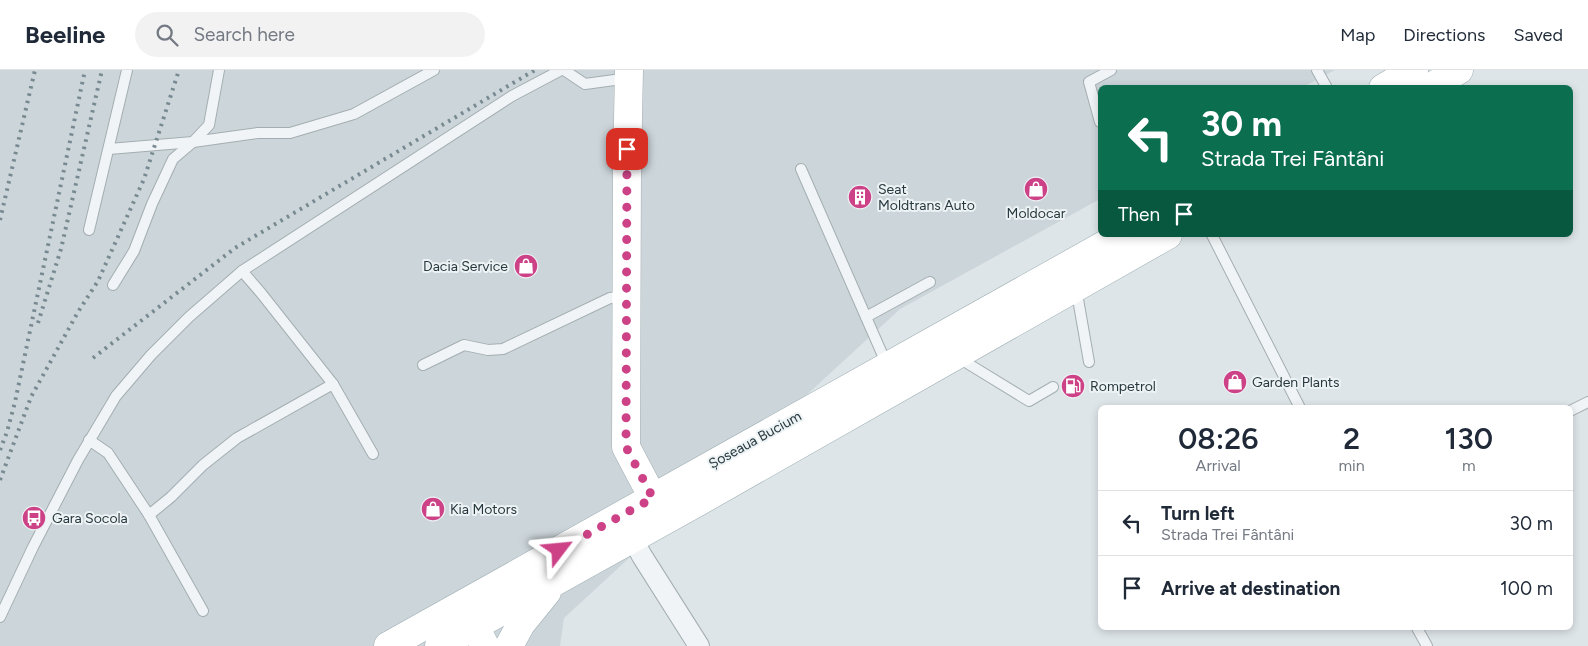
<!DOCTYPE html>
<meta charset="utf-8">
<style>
:root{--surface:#fff;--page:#f2f2f3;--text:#1f2937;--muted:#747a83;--line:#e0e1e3}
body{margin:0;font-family:Figtree,sans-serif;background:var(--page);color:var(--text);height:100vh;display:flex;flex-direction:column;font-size:19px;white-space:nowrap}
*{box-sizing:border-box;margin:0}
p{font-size:16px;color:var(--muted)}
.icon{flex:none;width:28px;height:28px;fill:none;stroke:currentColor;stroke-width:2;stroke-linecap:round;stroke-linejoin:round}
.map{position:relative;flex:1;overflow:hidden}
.panel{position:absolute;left:1098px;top:335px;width:475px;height:225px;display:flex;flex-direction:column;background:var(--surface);border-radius:8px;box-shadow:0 2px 8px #0003}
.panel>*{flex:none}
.top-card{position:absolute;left:1098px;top:15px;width:475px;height:152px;border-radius:8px;box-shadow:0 2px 8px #0003;background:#0b6e4f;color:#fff;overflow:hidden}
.pin{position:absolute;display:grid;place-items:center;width:42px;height:42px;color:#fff;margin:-21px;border-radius:10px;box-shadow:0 2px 8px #0006}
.me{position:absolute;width:55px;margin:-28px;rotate:61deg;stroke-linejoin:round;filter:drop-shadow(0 0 4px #0008)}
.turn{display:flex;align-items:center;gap:18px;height:105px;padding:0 20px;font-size:22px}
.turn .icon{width:65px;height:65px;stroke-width:2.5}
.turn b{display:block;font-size:35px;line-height:42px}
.then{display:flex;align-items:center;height:48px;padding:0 20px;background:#0003;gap:10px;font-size:19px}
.eta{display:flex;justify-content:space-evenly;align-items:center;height:85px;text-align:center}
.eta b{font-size:30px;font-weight:600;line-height:35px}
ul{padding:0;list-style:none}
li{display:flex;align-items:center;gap:15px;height:65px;padding:0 20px;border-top:1px solid var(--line)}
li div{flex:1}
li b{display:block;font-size:19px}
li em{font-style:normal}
header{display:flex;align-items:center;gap:30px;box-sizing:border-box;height:70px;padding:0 25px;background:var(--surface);border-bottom:1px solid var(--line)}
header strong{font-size:24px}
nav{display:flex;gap:28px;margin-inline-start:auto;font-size:18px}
.search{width:350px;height:45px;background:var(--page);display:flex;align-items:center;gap:12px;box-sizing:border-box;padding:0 18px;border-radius:28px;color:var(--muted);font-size:19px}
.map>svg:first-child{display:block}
.built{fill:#ccd5da}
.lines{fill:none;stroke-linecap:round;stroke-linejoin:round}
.service-casing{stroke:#a3aeb2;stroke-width:12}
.minor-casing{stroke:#a3aeb2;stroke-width:22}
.secondary-casing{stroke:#a3aeb2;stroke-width:29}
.primary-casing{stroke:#9daeb3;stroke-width:29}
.service{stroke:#f1f4f6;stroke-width:10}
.minor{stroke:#f1f4f6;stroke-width:20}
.secondary{stroke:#fff;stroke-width:28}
.primary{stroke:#fff;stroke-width:28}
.rail{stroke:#788a91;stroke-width:4;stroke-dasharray:2.5 5;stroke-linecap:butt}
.route{stroke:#cd4287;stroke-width:9;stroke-dasharray:0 16.2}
.labels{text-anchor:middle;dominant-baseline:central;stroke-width:4;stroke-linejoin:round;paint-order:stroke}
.poi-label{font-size:14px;fill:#27383e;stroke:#edf3f5;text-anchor:start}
.street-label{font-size:14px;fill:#27383e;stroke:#edf3f5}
</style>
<header>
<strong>Beeline</strong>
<div class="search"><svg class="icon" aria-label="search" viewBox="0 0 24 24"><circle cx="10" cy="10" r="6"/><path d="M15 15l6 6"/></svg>Search here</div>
<nav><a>Map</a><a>Directions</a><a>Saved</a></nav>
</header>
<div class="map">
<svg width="1588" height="576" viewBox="0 0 1588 576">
<rect width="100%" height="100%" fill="#dee5e8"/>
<path class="built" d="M 0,0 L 1335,0 L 1303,17 L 1100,18 L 1100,129 L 900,239 L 564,548 L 560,576 L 0,576 Z"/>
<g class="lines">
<g class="service-casing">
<g id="service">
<path d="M 564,0 L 585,14 L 629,8"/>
<path d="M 1317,0 L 1327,18"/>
<path d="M 1100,52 L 1089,12 L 1111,0"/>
<path d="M 109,79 L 193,72 L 258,63 L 290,63 L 354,44 L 434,0"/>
<path d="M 801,99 L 887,295"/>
<path d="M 89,160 L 127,0"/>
<path d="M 1212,165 L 1300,338"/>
<path d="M 242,201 L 261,223 L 333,314 L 373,384"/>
<path d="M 113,215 L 134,181 L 152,134 L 173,89 L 193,72 L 209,55 L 219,0"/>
<path d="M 1073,221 L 1078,229 L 1089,292"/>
<path d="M 866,247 L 930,212"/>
<path d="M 962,283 L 967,293 L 1029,331 L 1053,317"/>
<path d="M 423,295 L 464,275 L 488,280 L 503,279 L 610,228 L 626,226"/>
<path d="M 1570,341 L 1588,332"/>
<path d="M 89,370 L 108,383 L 149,445 L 203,541"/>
<path d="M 149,445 L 171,427 L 203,395 L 237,368 L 333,314"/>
<path d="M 0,547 L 33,477 L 78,390 L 116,326 L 151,285 L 189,247 L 242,201 L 512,26 L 561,0"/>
<path d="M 1417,558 L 1427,576"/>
</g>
</g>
<g class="minor-casing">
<path id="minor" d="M 632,468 L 642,486 L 699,576"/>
</g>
<g class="secondary-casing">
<g id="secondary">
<path d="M 629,0 L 627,97 L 626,377 L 664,449"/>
<path d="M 464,535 L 485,576"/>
</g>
</g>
<g class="primary-casing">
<g id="primary">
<path d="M 1383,18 L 1414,0"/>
<path d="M 1429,18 L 1459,0"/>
<path d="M 388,576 L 1122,165"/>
<path d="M 439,576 L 698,432 L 1168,165"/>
<path d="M 509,576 L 521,554 L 547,522"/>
</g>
</g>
<use href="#service" class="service"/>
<use href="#minor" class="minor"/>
<use href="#secondary" class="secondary"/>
<use href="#primary" class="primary"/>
<g class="rail">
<path d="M 0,150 L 35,0"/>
<path d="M 38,253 L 61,179 L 102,0"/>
<path d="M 93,288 L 235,178 L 535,0"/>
<path d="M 0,380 L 7,362 L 15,332 L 85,0"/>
<path d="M 0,410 L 31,327 L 78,242 L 98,211 L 144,109 L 179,0"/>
</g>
</g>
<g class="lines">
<path class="route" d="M 559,480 L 653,428 L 626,377 L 627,79"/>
</g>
<defs>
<g id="shop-disc" transform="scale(1.25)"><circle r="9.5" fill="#cd4287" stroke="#edf3f5"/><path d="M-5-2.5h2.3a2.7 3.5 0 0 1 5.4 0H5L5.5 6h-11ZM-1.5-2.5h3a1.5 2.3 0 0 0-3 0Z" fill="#fff"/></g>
<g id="building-disc" transform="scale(1.25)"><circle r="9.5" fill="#cd4287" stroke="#edf3f5"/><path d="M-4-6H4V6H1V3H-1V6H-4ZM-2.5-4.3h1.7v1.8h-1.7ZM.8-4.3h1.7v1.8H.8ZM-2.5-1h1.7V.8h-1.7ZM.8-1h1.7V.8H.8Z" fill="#fff"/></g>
<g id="fuel-disc" transform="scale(1.25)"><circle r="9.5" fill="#cd4287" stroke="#edf3f5"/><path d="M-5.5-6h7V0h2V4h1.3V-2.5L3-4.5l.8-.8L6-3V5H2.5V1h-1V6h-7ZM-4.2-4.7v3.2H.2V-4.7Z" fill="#fff"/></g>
<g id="bus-disc" transform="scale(1.25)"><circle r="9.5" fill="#cd4287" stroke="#edf3f5"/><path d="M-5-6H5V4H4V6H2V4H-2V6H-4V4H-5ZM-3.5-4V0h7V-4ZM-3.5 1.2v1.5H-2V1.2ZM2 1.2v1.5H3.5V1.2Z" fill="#fff"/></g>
</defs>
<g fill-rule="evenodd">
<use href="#shop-disc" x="1036" y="119"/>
<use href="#building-disc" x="860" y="127"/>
<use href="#shop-disc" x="526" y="196"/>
<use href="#shop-disc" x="1235" y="312"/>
<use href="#fuel-disc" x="1073" y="316"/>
<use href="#shop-disc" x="433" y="439"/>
<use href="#bus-disc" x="34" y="448"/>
</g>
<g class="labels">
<g class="poi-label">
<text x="878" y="119">Seat<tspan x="878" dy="16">Moldtrans Auto</tspan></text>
<text x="1036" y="143" text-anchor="middle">Moldocar</text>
<text x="508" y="196" text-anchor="end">Dacia Service</text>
<text x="1252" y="312">Garden Plants</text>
<text x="1090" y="316">Rompetrol</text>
<text x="450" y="439">Kia Motors</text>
<text x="52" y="448">Gara Socola</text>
</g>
<g class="street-label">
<text transform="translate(755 370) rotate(-29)">Șoseaua Bucium</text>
</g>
</g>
</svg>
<div class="pin" style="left:627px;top:79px;background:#d93025"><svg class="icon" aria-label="arrive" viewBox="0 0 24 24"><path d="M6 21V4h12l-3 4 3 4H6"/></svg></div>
<svg class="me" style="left:559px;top:480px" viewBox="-20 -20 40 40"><path d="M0-17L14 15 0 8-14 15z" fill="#cd4287" stroke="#fff" stroke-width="4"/></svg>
<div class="top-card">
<div class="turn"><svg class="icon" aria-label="left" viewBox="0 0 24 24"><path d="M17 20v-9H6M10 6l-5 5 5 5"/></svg><div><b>30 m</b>Strada Trei Fântâni</div></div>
<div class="then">Then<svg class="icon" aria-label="arrive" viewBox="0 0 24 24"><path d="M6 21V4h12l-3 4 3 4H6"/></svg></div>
</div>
<section class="panel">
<div class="eta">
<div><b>08:26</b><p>Arrival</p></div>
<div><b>2</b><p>min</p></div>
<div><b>130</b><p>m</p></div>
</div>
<ul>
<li><svg class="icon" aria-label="left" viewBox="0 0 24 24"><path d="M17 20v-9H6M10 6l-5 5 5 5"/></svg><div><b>Turn left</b><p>Strada Trei Fântâni</p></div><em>30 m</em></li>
<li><svg class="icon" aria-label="arrive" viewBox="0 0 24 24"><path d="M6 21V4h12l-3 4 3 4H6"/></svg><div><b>Arrive at destination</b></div><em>100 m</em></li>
</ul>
</section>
</div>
